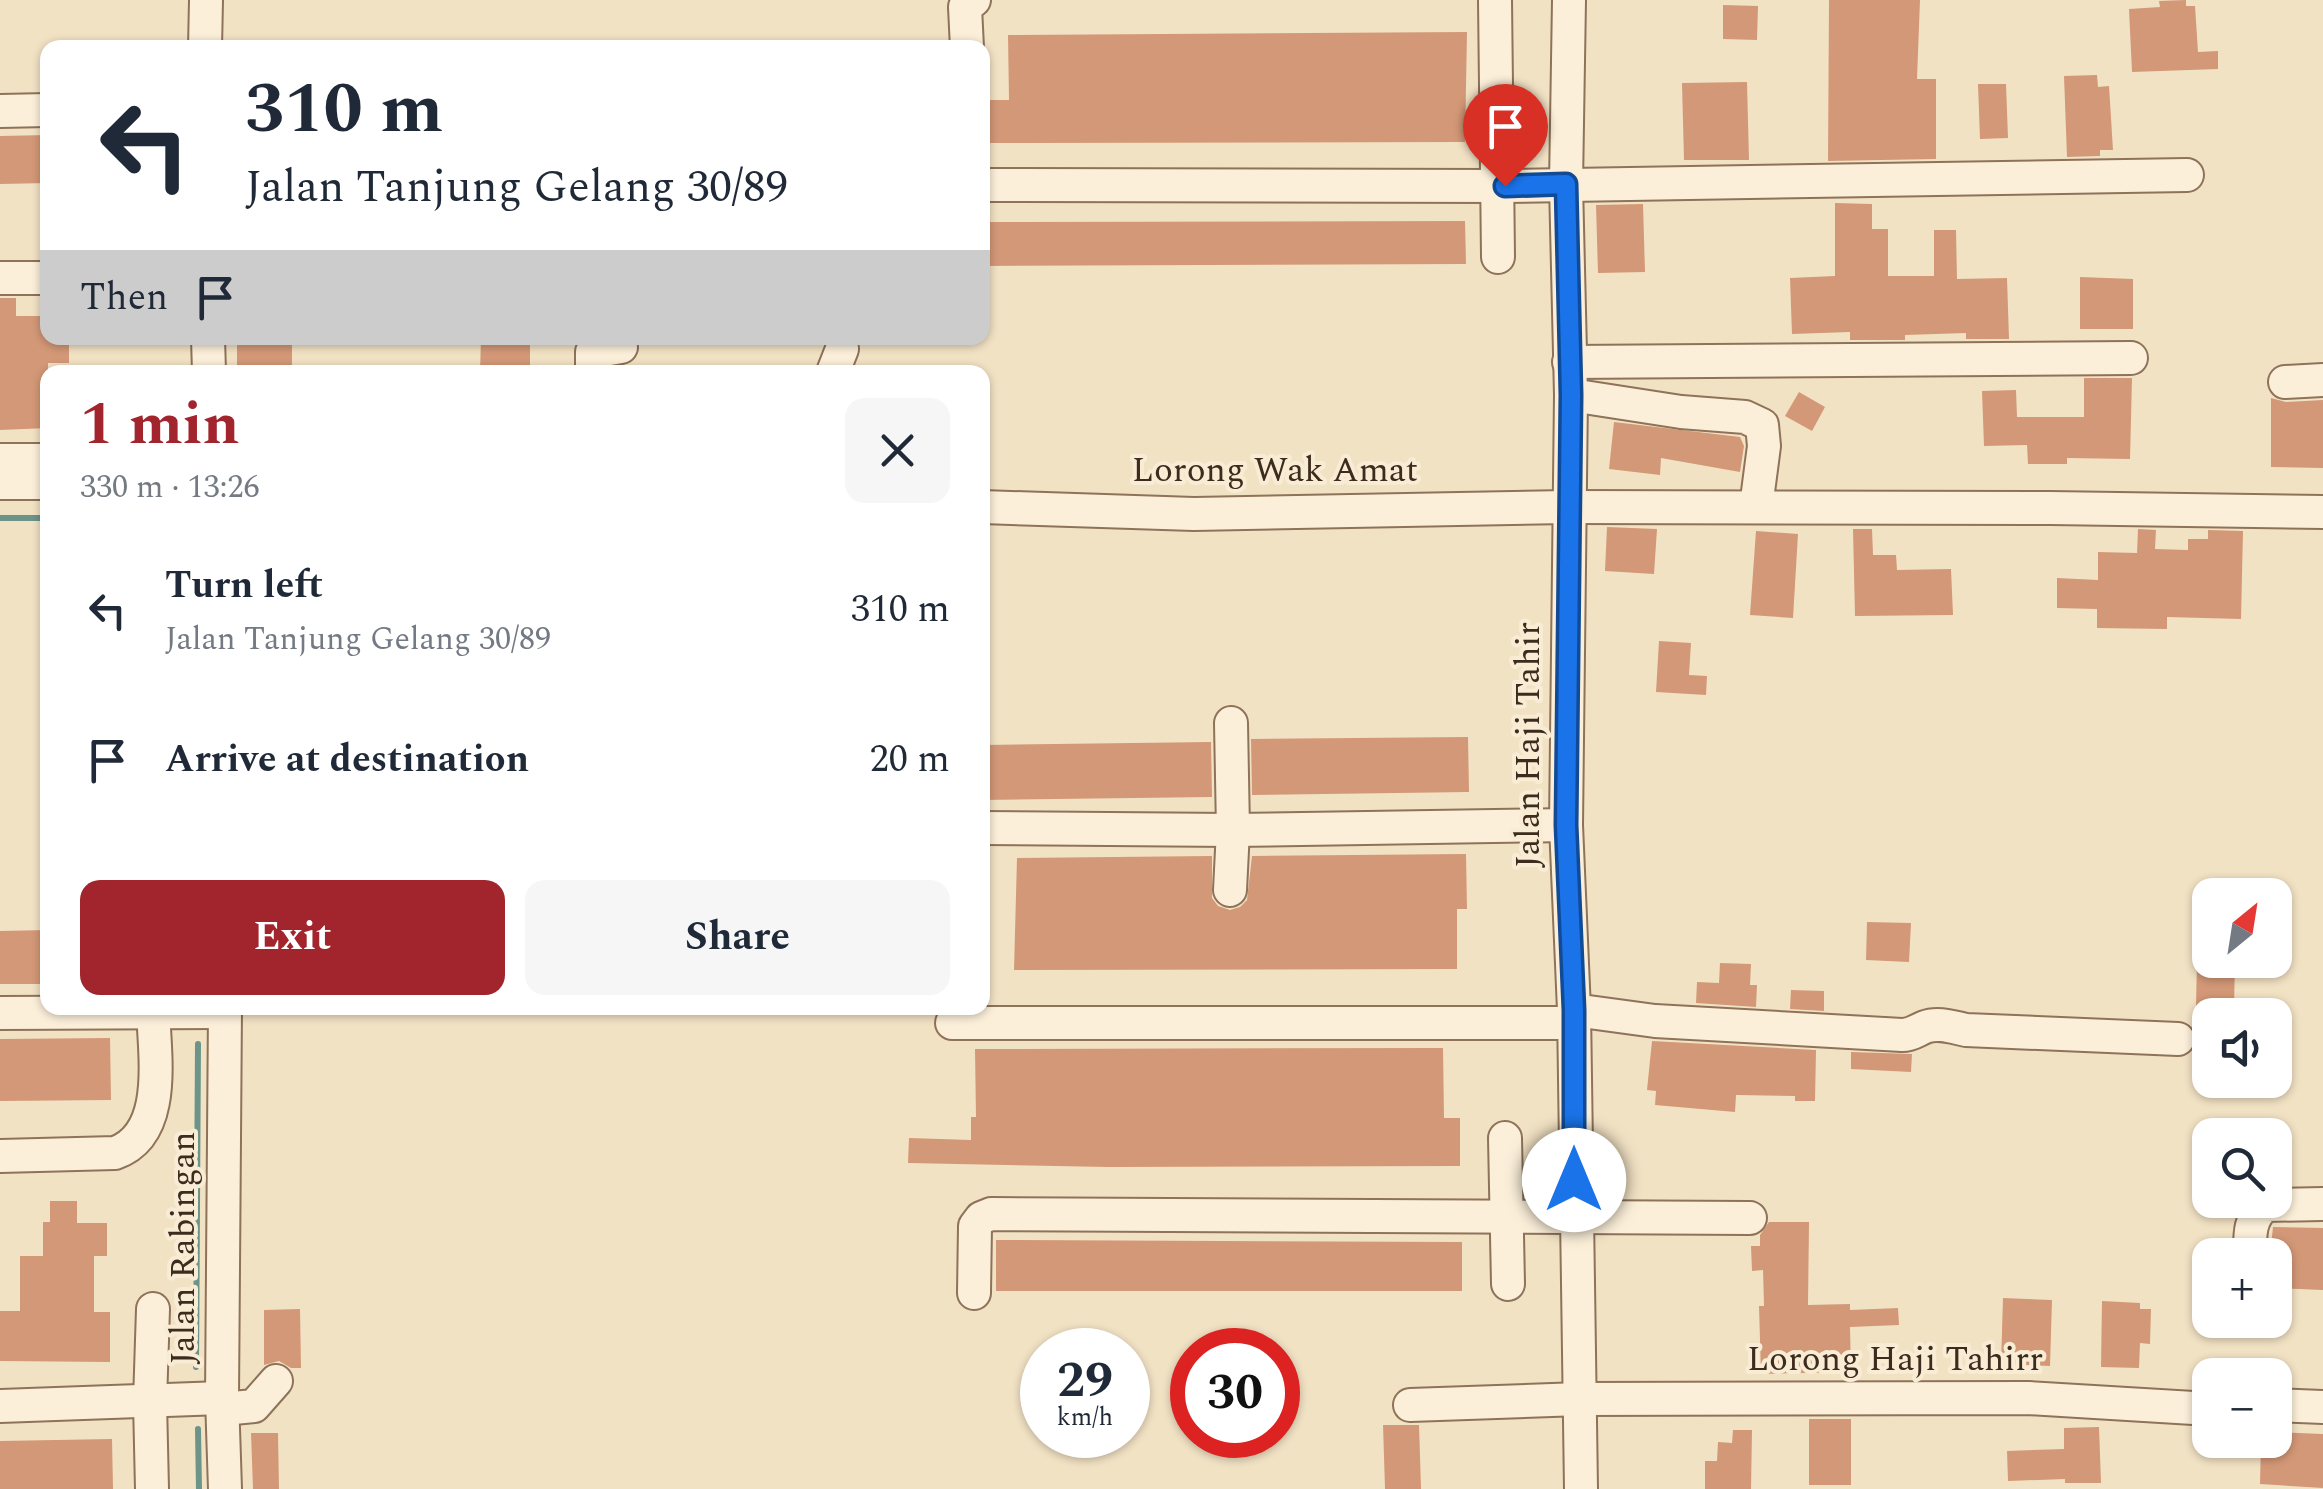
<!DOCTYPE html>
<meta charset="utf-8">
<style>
:root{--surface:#fff;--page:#f6f6f7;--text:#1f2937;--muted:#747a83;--accent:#a2242c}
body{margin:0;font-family:Spectral,serif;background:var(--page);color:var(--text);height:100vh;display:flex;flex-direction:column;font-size:38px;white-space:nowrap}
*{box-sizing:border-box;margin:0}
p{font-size:32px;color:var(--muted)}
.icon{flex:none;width:55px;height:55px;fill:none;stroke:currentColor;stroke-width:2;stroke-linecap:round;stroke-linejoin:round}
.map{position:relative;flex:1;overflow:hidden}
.side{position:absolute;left:40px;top:365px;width:950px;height:650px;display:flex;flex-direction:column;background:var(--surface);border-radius:20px;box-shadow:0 2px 8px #0004}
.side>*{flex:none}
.top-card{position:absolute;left:40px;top:40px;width:950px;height:305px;border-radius:20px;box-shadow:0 2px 8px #0004;background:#fff;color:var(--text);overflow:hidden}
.needle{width:65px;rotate:30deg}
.controls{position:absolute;left:2192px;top:878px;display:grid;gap:20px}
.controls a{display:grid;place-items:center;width:100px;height:100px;border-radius:20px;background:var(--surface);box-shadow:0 2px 8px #0004;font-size:50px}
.speed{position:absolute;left:1020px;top:1328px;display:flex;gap:20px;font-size:50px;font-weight:700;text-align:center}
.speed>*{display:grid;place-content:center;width:130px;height:130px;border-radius:50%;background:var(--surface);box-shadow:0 2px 8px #0004;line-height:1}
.speed small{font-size:25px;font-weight:400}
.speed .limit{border:15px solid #d22;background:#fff;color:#111}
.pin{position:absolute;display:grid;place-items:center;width:85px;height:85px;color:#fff;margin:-102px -42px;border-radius:50% 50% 50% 0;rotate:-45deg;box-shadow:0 0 10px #0007}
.pin .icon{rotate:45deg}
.me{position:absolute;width:110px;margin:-55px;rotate:0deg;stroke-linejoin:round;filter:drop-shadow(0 0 8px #0008)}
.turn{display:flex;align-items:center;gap:35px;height:210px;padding:0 40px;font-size:45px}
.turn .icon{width:130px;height:130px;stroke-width:2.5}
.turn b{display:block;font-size:70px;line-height:85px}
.then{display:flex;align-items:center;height:95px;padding:0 40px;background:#0003;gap:20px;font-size:38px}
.round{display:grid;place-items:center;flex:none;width:105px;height:105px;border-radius:20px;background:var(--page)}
.head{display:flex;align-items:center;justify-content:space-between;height:170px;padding:0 40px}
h1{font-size:60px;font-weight:700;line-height:75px;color:var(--accent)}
.cta{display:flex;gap:20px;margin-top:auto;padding:20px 40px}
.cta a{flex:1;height:115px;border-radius:20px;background:var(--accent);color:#fff;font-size:40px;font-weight:700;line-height:115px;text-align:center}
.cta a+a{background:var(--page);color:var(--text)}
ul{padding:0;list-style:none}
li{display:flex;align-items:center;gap:30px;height:150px;padding:0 40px}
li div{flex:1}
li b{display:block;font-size:38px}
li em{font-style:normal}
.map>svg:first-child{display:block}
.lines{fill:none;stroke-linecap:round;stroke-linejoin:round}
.stream{stroke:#6c9488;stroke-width:6}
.building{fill:#d39877}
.minor-casing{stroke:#8e7259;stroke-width:36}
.minor{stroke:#fbefd9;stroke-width:32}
.route-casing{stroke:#114b97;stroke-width:25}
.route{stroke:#1a73e8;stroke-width:18}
.labels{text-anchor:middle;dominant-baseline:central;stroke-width:8;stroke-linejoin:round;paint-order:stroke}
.street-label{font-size:35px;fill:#3d2b1e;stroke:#f8ecd5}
</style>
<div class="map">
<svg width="2323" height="1489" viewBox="0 0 2323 1489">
<rect width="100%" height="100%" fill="#f2e2c4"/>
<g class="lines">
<g class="stream">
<path d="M 0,518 L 48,518"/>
<path d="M 196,1367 L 198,1044"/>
<path d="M 198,1429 L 199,1489"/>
</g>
</g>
<g class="building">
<path d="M 1829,0 L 1920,0 L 1917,79 L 1936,79 L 1936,159 L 1828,161 Z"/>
<path d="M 2186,0 L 2186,6 L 2195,6 L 2198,52 L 2218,51 L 2218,69 L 2132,72 L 2129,9 L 2160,7 L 2159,1 Z"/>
<path d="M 1723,5 L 1758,6 L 1757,40 L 1723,39 Z"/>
<path d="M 1467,32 L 1465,142 L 987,143 L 987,100 L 1009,100 L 1008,35 Z"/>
<path d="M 2097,75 L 2098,87 L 2109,86 L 2113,150 L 2100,150 L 2100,156 L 2067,157 L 2064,76 Z"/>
<path d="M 1747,82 L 1749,160 L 1684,160 L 1682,83 Z"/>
<path d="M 1978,84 L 2006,84 L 2008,138 L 1980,139 Z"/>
<path d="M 48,135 L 48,183 L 0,184 L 0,136 Z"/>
<path d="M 1835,203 L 1872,204 L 1872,229 L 1888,229 L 1888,276 L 1934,276 L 1934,230 L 1956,230 L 1957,279 L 2007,278 L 2009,339 L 1966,339 L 1966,333 L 1905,335 L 1905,340 L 1850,340 L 1850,332 L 1792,334 L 1790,278 L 1835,276 Z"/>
<path d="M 1643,204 L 1645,272 L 1598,273 L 1596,205 Z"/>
<path d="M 1465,221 L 1466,264 L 982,266 L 982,222 Z"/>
<path d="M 2080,277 L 2133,279 L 2133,329 L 2080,329 Z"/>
<path d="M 0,298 L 16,298 L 16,316 L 48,316 L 48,338 L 69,338 L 69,363 L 48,363 L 48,428 L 0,430 Z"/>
<rect x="237" y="338" width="55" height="34"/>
<path d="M 481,338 L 530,338 L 530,372 L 480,372 Z"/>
<path d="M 2084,378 L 2132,378 L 2130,459 L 2067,458 L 2067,464 L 2028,464 L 2027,445 L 1984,446 L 1982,391 L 2016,390 L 2017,417 L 2084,417 Z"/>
<path d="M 1799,392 L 1825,407 L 1812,431 L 1785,416 Z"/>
<path d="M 2271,398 L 2286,402 L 2323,400 L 2323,468 L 2271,467 Z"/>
<path d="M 1614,422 L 1740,437 L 1744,446 L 1740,472 L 1661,458 L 1660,475 L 1609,469 Z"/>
<path d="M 1607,527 L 1657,529 L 1654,574 L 1605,571 Z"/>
<path d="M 1853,529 L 1872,529 L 1873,555 L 1896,555 L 1897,570 L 1951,569 L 1953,615 L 1855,616 Z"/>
<path d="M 2138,529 L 2156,530 L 2155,549 L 2188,550 L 2188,539 L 2208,539 L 2208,530 L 2243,531 L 2241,619 L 2167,617 L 2167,629 L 2097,628 L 2097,609 L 2057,608 L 2057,578 L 2098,580 L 2098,552 L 2137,553 Z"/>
<path d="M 1756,531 L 1798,534 L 1793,618 L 1750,615 Z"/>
<path d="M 1659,641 L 1691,643 L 1689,675 L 1707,676 L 1706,695 L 1656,692 Z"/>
<path d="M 1468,737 L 1469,792 L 1252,795 L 1251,739 Z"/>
<path d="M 1211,742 L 1212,797 L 982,800 L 982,745 Z"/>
<path d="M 1466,854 L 1467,909 L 1457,909 L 1457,969 L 1014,970 L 1017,858 L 1212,856 L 1212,898 L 1218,906 L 1230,910 L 1240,907 L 1247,900 L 1252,856 Z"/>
<path d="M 1867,922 L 1911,923 L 1909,962 L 1866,960 Z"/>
<path d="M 48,930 L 48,984 L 0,984 L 0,931 Z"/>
<path d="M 2197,960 L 2235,960 L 2234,1008 L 2196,1007 Z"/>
<path d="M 1720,963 L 1751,964 L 1750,985 L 1757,985 L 1756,1007 L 1696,1003 L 1697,982 L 1719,983 Z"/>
<path d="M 1791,990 L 1824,991 L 1824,1011 L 1790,1009 Z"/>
<path d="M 110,1038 L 111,1100 L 0,1101 L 0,1039 Z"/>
<path d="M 1652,1041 L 1816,1050 L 1815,1101 L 1795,1101 L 1795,1096 L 1736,1095 L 1735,1112 L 1655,1105 L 1656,1091 L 1647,1090 Z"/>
<path d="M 1443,1048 L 1444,1118 L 1460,1118 L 1460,1166 L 1108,1167 L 908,1163 L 909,1138 L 971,1140 L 971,1117 L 976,1117 L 975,1049 Z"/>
<path d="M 1851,1052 L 1912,1054 L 1911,1072 L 1851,1069 Z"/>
<path d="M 50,1201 L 77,1201 L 77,1223 L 107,1223 L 107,1256 L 94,1256 L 94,1312 L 110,1312 L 110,1362 L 0,1361 L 0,1311 L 20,1311 L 20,1256 L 43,1256 L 43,1222 L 50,1222 Z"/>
<path d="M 1769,1222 L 1809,1222 L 1808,1305 L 1850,1304 L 1850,1310 L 1898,1308 L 1899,1325 L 1850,1327 L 1851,1372 L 1761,1374 L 1759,1306 L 1764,1306 L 1763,1270 L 1752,1271 L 1751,1246 L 1760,1246 L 1760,1235 Z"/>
<path d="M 2273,1227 L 2323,1228 L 2323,1290 L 2275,1288 L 2275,1255 L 2270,1255 Z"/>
<path d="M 996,1240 L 1462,1242 L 1462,1291 L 996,1291 Z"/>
<path d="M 2003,1298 L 2052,1300 L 2050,1366 L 2001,1364 Z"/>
<path d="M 2102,1301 L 2140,1303 L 2140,1309 L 2151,1309 L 2150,1344 L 2140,1343 L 2139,1368 L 2101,1367 Z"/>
<path d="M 300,1309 L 301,1368 L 291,1368 L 279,1361 L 264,1365 L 264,1310 Z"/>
<rect x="1809" y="1419" width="42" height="66"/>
<path d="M 1383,1425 L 1419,1425 L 1421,1489 L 1385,1489 Z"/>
<path d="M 2099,1427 L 2101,1483 L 2065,1483 L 2065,1479 L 2008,1481 L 2007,1451 L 2064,1449 L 2064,1428 Z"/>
<path d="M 1733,1430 L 1752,1430 L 1751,1489 L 1705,1489 L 1705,1461 L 1717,1461 L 1718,1442 L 1732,1443 Z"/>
<path d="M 2275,1432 L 2323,1434 L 2323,1488 L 2260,1484 L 2261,1440 L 2275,1440 Z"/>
<path d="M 251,1433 L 278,1433 L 279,1489 L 253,1489 Z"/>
<path d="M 112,1439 L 113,1489 L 0,1489 L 0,1441 Z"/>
</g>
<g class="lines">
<g class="minor-casing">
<g id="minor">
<path d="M 1495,0 L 1498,257"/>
<path d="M 1569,0 L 1566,184 L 1571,395 L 1566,825 L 1574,1010 L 1581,1489"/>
<path d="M 205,48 L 206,0"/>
<path d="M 967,48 L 965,7 L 974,0"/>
<path d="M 0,111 L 48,110"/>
<path d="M 982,185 L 1505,186 L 2187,175"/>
<path d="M 0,278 L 48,278"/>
<path d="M 208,338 L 209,372"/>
<path d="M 1569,362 L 2131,358"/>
<path d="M 592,372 L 592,352 L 621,347"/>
<path d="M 833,372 L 842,349"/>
<path d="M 2285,382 L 2323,380"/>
<path d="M 1571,395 L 1681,412 L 1745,417 L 1762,425 L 1764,446 L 1756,507"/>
<path d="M 0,460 L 48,460"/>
<path d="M 0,483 L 48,483"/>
<path d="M 982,507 L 1194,514 L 1568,507 L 2050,508 L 2323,512"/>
<path d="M 982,828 L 1233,830 L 1566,825"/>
<path d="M 1230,890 L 1233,830 L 1231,723"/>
<path d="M 225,1008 L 222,1398 L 225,1489"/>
<path d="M 1574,1010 L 1655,1021 L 1902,1035 C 1912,1035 1915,1031 1925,1027 C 1938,1022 1952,1027 1966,1030 L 2178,1039"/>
<path d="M 0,1013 L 224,1012"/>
<path d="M 952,1023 L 1574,1023"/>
<path d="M 1505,1138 L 1508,1284"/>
<path d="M 0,1156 L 115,1153 C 169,1134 154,1053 153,1008"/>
<path d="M 2250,1255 C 2250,1235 2249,1219 2265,1205 L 2323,1204"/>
<path d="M 974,1293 L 975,1226 L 981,1218 L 991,1214 L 1750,1218"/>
<path d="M 1410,1405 L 1580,1399 L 2028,1398 L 2210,1409"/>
<path d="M 2275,1405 L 2323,1407"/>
<path d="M 0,1406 L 222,1398"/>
<path d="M 223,1409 L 254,1406 L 276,1381"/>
<path d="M 152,1489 L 150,1402 L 153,1309"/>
</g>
</g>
<use href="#minor" class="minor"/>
</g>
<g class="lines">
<g class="route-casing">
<path id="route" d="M 1505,186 L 1566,184 L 1571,395 L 1566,825 L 1574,1010 L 1574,1180"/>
</g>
<use href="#route" class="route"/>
</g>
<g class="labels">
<g class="street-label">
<text x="1275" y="470">Lorong Wak Amat</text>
<text transform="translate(1528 745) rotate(-90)">Jalan Haji Tahir</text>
<text transform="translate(183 1248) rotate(-90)">Jalan Rabingan</text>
<text x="1895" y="1359">Lorong Haji Tahirr</text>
</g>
</g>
</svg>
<div class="controls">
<a><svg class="needle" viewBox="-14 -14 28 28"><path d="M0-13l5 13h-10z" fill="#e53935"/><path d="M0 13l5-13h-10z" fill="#747a83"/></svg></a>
<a><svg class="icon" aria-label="sound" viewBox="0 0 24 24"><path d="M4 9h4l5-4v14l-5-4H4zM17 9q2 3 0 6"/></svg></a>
<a><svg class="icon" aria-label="search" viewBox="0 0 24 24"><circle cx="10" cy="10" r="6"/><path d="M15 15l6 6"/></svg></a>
<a>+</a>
<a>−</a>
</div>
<div class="speed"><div>29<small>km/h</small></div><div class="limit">30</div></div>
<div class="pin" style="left:1505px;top:186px;background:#d93025"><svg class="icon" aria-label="arrive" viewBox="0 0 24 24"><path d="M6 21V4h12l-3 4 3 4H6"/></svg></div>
<svg class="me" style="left:1574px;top:1180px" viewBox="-20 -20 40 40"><circle r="19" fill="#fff"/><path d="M0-13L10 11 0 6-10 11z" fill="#1a73e8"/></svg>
<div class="top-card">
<div class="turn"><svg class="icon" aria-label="left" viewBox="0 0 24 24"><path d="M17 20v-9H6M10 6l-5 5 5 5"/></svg><div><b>310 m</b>Jalan Tanjung Gelang 30/89</div></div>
<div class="then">Then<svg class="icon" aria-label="arrive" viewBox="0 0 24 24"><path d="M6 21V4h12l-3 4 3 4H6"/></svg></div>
</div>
<section class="side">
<div class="head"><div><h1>1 min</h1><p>330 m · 13:26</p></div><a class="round"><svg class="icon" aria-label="close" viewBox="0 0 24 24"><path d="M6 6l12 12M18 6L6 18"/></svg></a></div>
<ul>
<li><svg class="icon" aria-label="left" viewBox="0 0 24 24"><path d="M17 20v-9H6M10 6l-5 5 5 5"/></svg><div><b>Turn left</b><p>Jalan Tanjung Gelang 30/89</p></div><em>310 m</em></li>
<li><svg class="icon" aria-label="arrive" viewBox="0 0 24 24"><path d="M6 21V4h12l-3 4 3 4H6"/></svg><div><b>Arrive at destination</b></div><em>20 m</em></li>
</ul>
<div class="cta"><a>Exit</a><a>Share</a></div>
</section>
</div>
